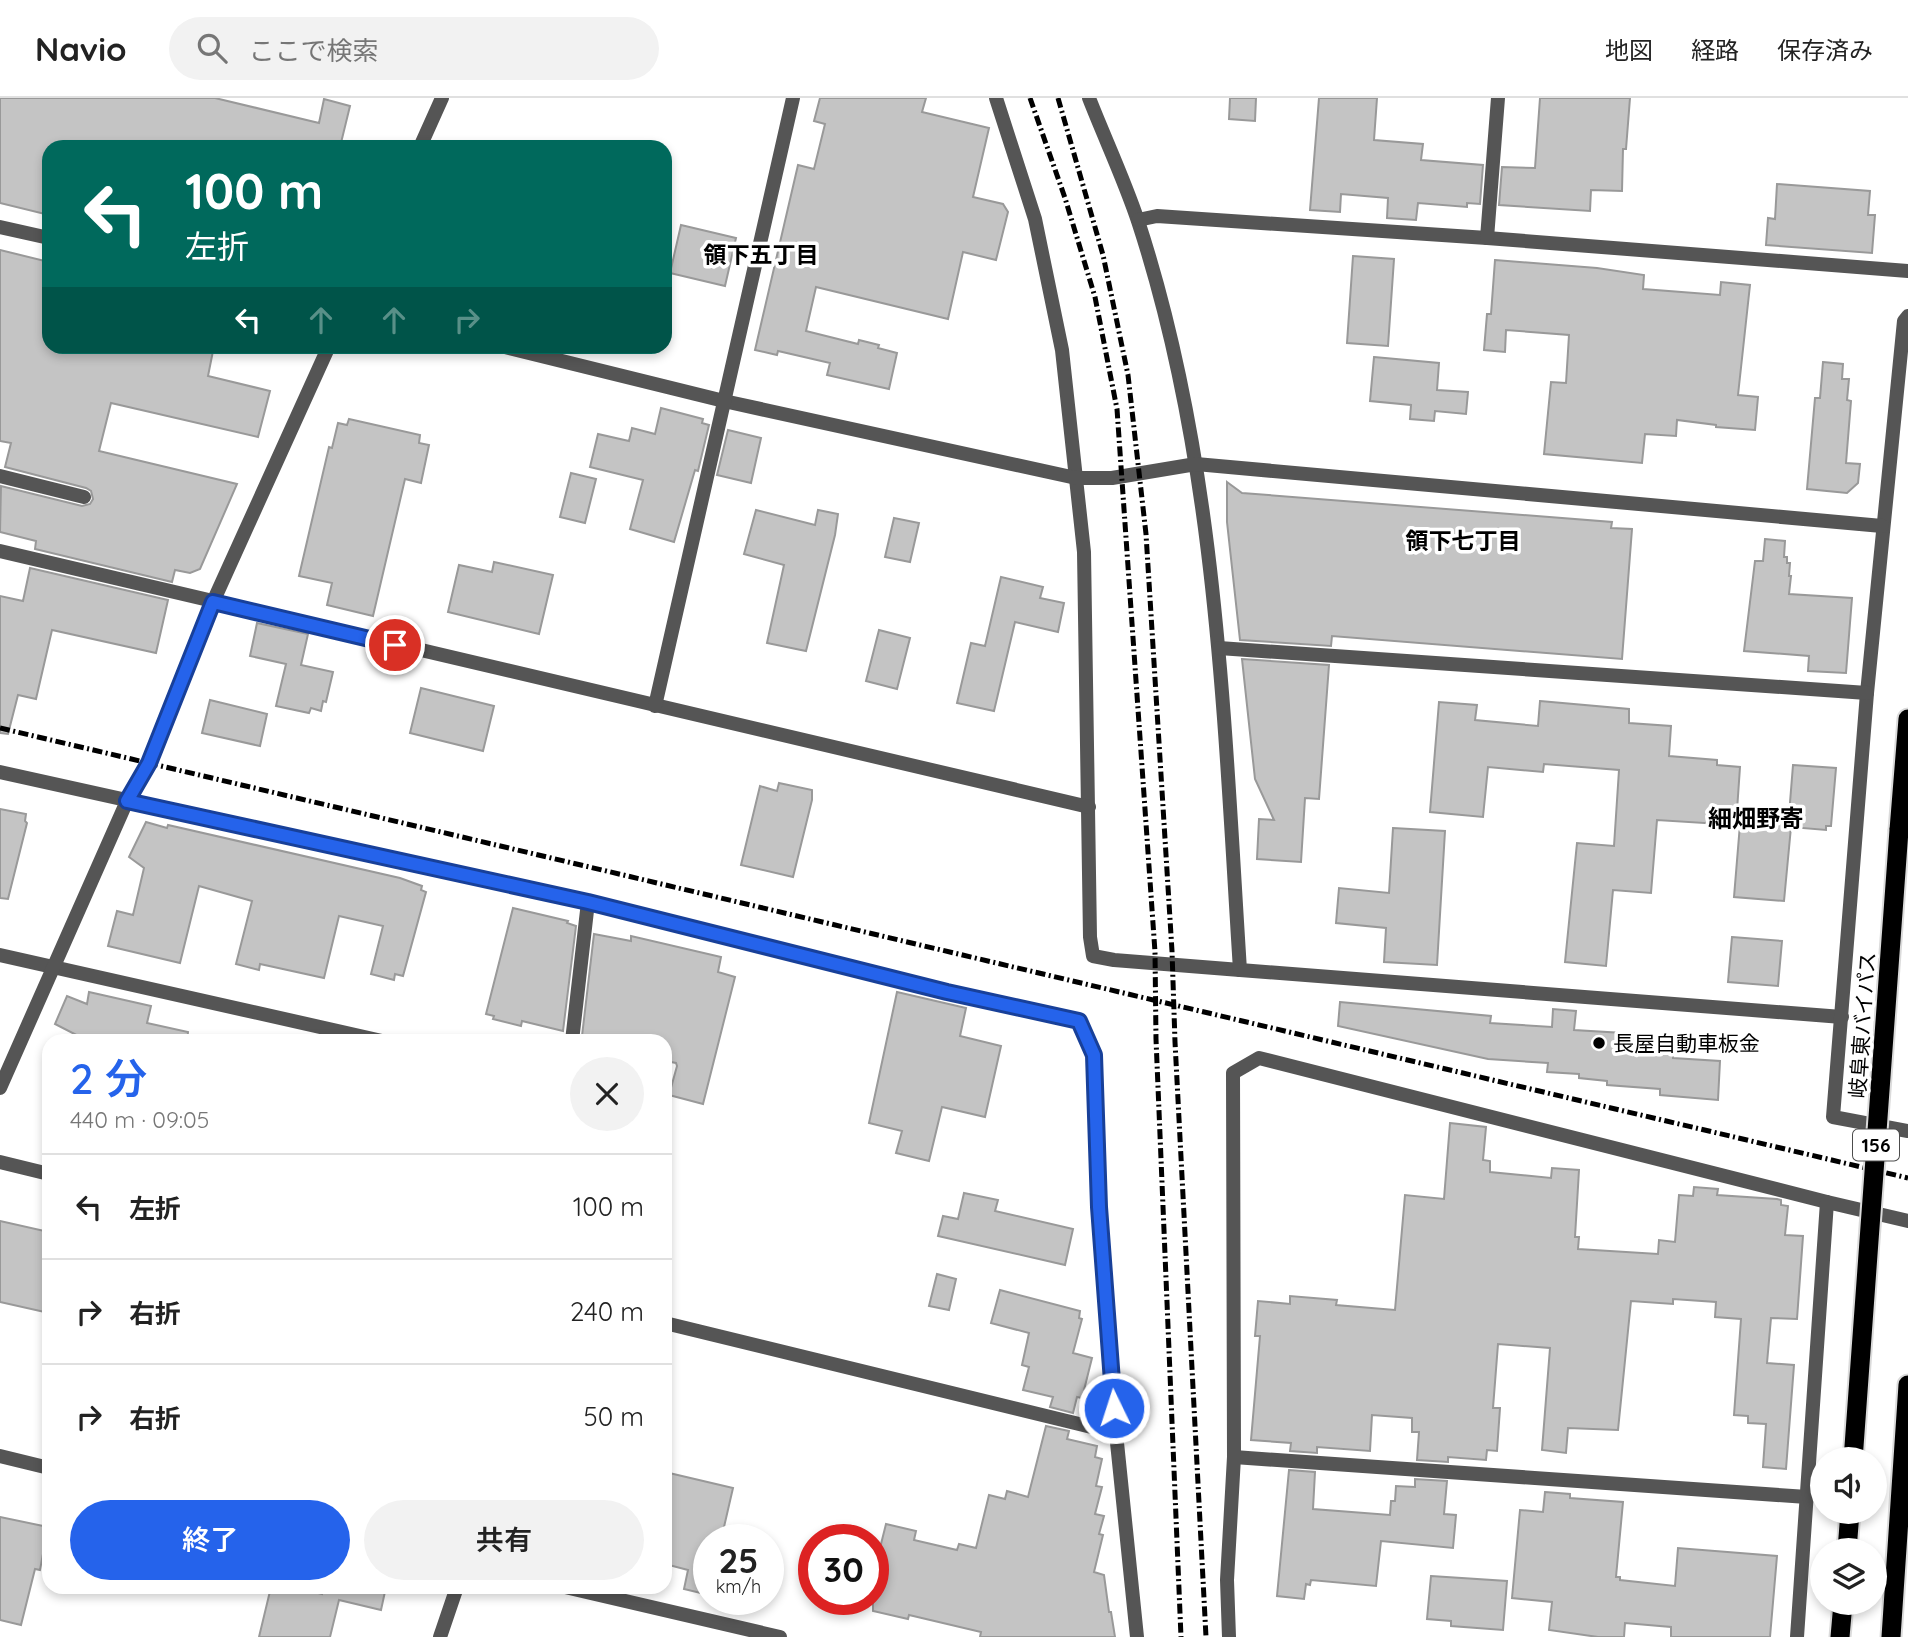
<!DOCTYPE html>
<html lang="ja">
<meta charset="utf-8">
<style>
:root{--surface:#fff;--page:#f2f2f2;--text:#222;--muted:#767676;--line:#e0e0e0;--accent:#2563eb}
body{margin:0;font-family:Quicksand,"Noto Sans JP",sans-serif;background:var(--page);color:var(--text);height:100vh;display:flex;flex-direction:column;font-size:26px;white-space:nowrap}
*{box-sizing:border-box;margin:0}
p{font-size:23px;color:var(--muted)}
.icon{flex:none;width:38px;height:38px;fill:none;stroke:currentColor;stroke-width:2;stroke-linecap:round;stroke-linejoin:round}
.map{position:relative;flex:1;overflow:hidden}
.side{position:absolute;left:42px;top:936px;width:630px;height:560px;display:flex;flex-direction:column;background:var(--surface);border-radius:21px;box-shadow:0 4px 10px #0003}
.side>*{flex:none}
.hud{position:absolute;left:42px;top:42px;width:630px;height:214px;border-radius:21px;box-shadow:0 4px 10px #0003;background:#00695c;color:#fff;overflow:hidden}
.controls{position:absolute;left:1810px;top:1349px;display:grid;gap:14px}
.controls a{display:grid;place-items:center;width:77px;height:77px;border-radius:50%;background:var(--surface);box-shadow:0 4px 10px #0003;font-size:35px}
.speed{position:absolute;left:693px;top:1426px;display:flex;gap:14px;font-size:35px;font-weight:700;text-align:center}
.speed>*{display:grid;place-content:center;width:91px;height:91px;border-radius:50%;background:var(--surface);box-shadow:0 4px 10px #0003;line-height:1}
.speed small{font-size:18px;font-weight:400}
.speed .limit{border:10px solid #d22;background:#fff;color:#111}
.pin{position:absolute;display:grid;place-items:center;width:60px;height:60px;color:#fff;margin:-30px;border:4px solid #fff;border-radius:50%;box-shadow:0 2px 7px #0007}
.me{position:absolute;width:77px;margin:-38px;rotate:356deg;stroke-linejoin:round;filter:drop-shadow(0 0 5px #0008)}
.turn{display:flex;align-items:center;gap:24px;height:147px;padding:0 28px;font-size:32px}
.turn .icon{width:91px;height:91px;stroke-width:2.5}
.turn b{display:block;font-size:49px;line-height:60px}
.lanes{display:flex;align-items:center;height:66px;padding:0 28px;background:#0003;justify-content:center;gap:35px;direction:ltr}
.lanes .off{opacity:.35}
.round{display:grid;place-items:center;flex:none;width:74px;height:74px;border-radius:37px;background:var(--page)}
.overview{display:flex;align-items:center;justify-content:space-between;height:119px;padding:0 28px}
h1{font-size:42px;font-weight:600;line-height:52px;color:var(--accent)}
.button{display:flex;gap:14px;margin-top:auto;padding:14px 28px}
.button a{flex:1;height:80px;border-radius:42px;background:var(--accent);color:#fff;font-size:28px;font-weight:600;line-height:80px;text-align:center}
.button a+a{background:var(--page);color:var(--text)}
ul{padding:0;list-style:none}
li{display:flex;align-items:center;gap:21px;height:105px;padding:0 28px;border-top:2px solid var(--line)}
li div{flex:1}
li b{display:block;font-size:26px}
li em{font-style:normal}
header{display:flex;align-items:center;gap:42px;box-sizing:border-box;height:98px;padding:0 35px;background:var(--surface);border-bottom:2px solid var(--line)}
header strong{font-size:33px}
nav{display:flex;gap:38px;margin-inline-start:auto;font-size:24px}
.search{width:490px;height:63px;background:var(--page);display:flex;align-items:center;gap:18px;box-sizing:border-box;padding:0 24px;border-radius:38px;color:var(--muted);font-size:26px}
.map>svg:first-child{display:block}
.building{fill:#c4c4c4;stroke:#999;stroke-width:2}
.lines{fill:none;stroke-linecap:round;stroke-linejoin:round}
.trunk-casing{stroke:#dbdbdb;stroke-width:23}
.minor{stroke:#555;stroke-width:14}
.tertiary{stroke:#555;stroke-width:14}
.trunk{stroke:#000;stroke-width:19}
.rail{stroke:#000;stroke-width:5;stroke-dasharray:10 3.5 2 3.5;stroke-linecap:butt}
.trunk-bridge-casing{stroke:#dbdbdb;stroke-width:23;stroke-linecap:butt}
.trunk-bridge{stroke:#000;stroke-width:19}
.route-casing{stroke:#184099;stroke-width:18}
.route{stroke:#2563eb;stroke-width:12}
.poi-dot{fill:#000;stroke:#fff;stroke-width:2.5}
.labels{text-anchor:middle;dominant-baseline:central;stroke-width:7;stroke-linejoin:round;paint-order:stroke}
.shield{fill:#fff;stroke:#4c4c4c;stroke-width:2}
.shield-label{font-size:19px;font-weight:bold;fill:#000}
.street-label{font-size:21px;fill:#000;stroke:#fff}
.poi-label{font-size:21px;fill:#000;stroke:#fff;text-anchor:start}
.neighbourhood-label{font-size:23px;font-weight:bold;fill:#000;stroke:#fff}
.quarter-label{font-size:24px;font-weight:bold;fill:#000;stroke:#fff}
</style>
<header>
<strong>Navio</strong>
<div class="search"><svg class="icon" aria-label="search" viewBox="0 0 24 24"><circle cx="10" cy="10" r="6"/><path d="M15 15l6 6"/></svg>ここで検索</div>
<nav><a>地図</a><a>経路</a><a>保存済み</a></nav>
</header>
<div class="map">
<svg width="1908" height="1539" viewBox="0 0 1908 1539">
<rect width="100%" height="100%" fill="#fff"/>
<g class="building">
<path d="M 0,0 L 215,0 L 319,25 L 324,1 L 350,8 L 340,49 L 49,49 L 49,117 L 0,105 Z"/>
<path d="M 820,0 L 926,0 L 922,14 L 989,30 L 973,99 L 1003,106 L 1008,114 L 996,162 L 963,154 L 948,221 L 816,189 L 806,233 L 858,246 L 859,242 L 879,247 L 878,250 L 897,255 L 889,291 L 827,277 L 830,265 L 778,253 L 777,257 L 755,252 L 798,67 L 814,71 L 825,26 L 814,23 Z"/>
<path d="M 1230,0 L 1256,0 L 1255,23 L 1229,21 Z"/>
<path d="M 1319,0 L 1377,0 L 1374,42 L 1423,46 L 1421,62 L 1483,67 L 1480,106 L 1467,105 L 1467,109 L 1418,105 L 1416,122 L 1387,120 L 1388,100 L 1341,96 L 1340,114 L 1310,112 Z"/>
<path d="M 1540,0 L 1630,0 L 1626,51 L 1623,51 L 1622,93 L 1591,92 L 1590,113 L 1499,107 L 1502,69 L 1535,70 Z"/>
<path d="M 1777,86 L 1870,93 L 1868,117 L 1875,117 L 1872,155 L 1766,147 L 1768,120 L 1775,121 Z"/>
<path d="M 681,127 L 736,140 L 725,188 L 670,175 Z"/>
<path d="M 0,152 L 49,164 L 49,248 L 214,248 L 208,278 L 270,293 L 258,339 L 111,305 L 99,353 L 237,386 L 200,471 L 190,475 L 175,472 L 172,484 L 35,451 L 36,443 L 0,434 L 1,388 L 82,408 L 90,406 L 93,401 L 91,393 L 86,390 L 5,369 L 11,345 L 0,343 Z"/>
<path d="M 1353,158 L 1394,161 L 1388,248 L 1347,245 Z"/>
<path d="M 1495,162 L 1597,170 L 1644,177 L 1643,191 L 1720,197 L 1721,184 L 1750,187 L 1738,297 L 1758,299 L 1755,332 L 1716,329 L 1716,327 L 1677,322 L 1676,338 L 1645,336 L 1642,365 L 1544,356 L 1551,284 L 1566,285 L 1569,237 L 1506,232 L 1505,254 L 1484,252 L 1487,216 L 1491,216 Z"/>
<path d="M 1374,259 L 1439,265 L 1437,292 L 1468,294 L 1466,316 L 1435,313 L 1434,323 L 1410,321 L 1411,307 L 1370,303 Z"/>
<path d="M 1823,264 L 1843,266 L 1842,281 L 1849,281 L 1847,302 L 1851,303 L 1846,365 L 1860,366 L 1858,385 L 1847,395 L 1807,391 L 1815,300 L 1820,300 Z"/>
<path d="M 661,310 L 703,321 L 702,325 L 709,327 L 698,373 L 695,372 L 674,444 L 630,431 L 643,382 L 590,369 L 598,336 L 629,343 L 632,330 L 655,336 Z"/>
<path d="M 349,321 L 420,337 L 419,345 L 429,347 L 421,385 L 405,381 L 373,518 L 327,507 L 332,485 L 299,478 L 329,349 L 332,350 L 338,325 L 347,327 Z"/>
<path d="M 728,332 L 761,340 L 751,385 L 717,377 Z"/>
<path d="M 571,375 L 596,381 L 585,425 L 560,419 Z"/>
<path d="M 1227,384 L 1242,395 L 1612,424 L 1611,430 L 1632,431 L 1622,561 L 1332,538 L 1331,548 L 1240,542 L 1227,424 Z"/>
<path d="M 756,412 L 815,427 L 818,412 L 838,416 L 835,437 L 806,553 L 767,545 L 784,467 L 744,456 Z"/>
<path d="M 894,420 L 919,425 L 910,464 L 885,459 Z"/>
<path d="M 1765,441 L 1785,443 L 1784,459 L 1787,459 L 1787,465 L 1790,465 L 1789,478 L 1791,478 L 1789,496 L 1852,500 L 1846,575 L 1808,573 L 1809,558 L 1744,553 L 1755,463 L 1763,463 Z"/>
<path d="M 494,464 L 553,477 L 539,536 L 448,514 L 459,467 L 492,474 Z"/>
<path d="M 30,470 L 168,502 L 156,555 L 52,532 L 36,601 L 18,597 L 8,636 L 0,635 L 0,498 L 23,503 Z"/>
<path d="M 1001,479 L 1043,489 L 1040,500 L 1064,505 L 1058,534 L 1015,524 L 994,613 L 957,605 L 971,545 L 985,548 Z"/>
<path d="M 257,525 L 308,536 L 301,567 L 333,574 L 326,604 L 323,603 L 321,613 L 311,610 L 309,615 L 276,608 L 286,566 L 250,558 Z"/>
<path d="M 879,532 L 910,540 L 897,591 L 866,583 Z"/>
<path d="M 1242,561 L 1329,567 L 1319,701 L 1305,700 L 1301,764 L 1257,761 L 1259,721 L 1274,722 L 1255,681 Z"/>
<path d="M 421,590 L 494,608 L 483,653 L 410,635 Z"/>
<path d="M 210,602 L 267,616 L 260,648 L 202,635 Z"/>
<path d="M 1540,603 L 1629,611 L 1629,625 L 1671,628 L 1669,658 L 1717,662 L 1717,667 L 1740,669 L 1736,727 L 1657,722 L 1651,795 L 1613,792 L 1606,868 L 1565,864 L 1577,745 L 1614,748 L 1619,672 L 1544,666 L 1543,674 L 1488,669 L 1483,719 L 1430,714 L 1439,604 L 1477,607 L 1475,622 L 1538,628 Z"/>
<path d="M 1793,667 L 1836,670 L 1831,728 L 1826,728 L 1826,732 L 1791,729 L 1784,803 L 1734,799 L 1741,714 L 1789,717 Z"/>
<path d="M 779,685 L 812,692 L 812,702 L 793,779 L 741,767 L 760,688 L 777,693 Z"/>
<path d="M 0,711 L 26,716 L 25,723 L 27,725 L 8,801 L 0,800 Z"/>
<path d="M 146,724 L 167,730 L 168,727 L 400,780 L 422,788 L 421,792 L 426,794 L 403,878 L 395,876 L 394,882 L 371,876 L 383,828 L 339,818 L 324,880 L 260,866 L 259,872 L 236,866 L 252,803 L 199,788 L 180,865 L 108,848 L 117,813 L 133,817 L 144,770 L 129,759 Z"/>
<path d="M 1393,730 L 1445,733 L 1437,867 L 1384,864 L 1386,830 L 1336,825 L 1339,790 L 1389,795 Z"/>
<path d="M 513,810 L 568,823 L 567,825 L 576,828 L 563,933 L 522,923 L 521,928 L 493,921 L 494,918 L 486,916 Z"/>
<path d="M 594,836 L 631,843 L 631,838 L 721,859 L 718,874 L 735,879 L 703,1006 L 669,997 L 677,968 L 676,965 L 665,963 L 665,943 L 590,943 L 591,940 L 582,938 Z"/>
<path d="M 1732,839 L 1782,843 L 1778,888 L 1728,884 Z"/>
<path d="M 89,894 L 151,908 L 147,925 L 188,934 L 187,943 L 88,943 L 55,926 L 67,898 L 87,906 Z"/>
<path d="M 897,894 L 966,910 L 960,938 L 1001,948 L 985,1019 L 942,1009 L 929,1063 L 896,1055 L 902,1033 L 869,1025 Z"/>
<path d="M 1340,904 L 1491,918 L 1490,925 L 1552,929 L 1553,911 L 1576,913 L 1574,932 L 1674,938 L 1673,960 L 1720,963 L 1718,1002 L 1660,997 L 1660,991 L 1607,987 L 1607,983 L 1579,980 L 1579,976 L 1547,974 L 1548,965 L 1488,961 L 1338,928 Z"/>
<path d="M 1450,1025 L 1486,1029 L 1483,1062 L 1490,1063 L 1490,1074 L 1551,1080 L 1552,1070 L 1579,1072 L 1575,1139 L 1579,1139 L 1578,1151 L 1658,1156 L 1659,1142 L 1675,1144 L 1679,1097 L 1693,1098 L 1694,1089 L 1718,1091 L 1717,1097 L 1777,1101 L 1781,1102 L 1781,1107 L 1788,1108 L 1785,1137 L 1803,1138 L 1797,1221 L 1771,1220 L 1767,1265 L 1794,1267 L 1786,1371 L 1763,1369 L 1766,1326 L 1748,1325 L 1748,1318 L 1734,1317 L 1741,1221 L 1715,1219 L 1716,1204 L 1673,1201 L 1673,1206 L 1631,1203 L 1618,1332 L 1568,1330 L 1566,1355 L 1542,1352 L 1550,1250 L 1498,1246 L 1493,1310 L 1500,1310 L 1497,1353 L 1487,1352 L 1486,1362 L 1448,1359 L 1448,1364 L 1417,1362 L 1419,1334 L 1412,1334 L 1412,1320 L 1372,1317 L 1370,1353 L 1317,1349 L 1317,1355 L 1290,1353 L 1291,1345 L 1251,1342 L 1260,1238 L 1255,1238 L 1258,1203 L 1290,1206 L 1290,1198 L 1337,1202 L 1336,1207 L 1395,1212 L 1405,1097 L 1444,1101 Z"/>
<path d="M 964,1095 L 998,1102 L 995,1113 L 1073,1131 L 1065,1167 L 938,1138 L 943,1118 L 958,1121 Z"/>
<path d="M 0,1123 L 49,1134 L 49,1215 L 0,1204 Z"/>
<path d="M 937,1176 L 956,1181 L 949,1212 L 929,1208 Z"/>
<path d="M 1000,1192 L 1080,1213 L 1079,1220 L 1082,1221 L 1073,1255 L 1092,1260 L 1082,1300 L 1077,1299 L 1073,1315 L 1050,1309 L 1053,1299 L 1023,1292 L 1029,1269 L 1022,1267 L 1029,1235 L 991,1225 Z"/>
<path d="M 1046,1328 L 1069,1333 L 1067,1341 L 1097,1348 L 1095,1359 L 1102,1361 L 1096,1388 L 1102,1389 L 1095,1416 L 1104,1418 L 1099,1436 L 1103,1437 L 1094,1474 L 1104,1477 L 1109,1514 L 1111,1514 L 1115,1539 L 980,1539 L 981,1534 L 909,1517 L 908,1521 L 873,1513 L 873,1478 L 886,1426 L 916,1433 L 914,1442 L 957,1452 L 959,1446 L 976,1450 L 989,1397 L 1005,1401 L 1007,1393 L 1028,1399 Z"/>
<path d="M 1289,1372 L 1315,1374 L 1313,1411 L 1390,1417 L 1391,1403 L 1395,1403 L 1396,1388 L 1415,1389 L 1415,1381 L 1447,1383 L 1444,1416 L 1456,1417 L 1453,1450 L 1381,1443 L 1376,1488 L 1311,1482 L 1310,1487 L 1306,1486 L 1304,1501 L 1277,1498 Z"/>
<path d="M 665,1374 L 733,1390 L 721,1442 L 709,1442 L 709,1497 L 684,1491 L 688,1472 L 665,1466 Z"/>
<path d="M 1545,1394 L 1570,1396 L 1570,1400 L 1623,1404 L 1616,1479 L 1620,1479 L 1620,1482 L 1675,1488 L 1678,1450 L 1777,1458 L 1770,1539 L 1671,1539 L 1671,1529 L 1625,1525 L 1624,1539 L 1598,1539 L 1549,1532 L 1552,1504 L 1512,1500 L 1520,1412 L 1543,1414 Z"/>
<path d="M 0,1419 L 48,1429 L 40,1472 L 35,1471 L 21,1527 L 0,1522 Z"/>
<path d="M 1431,1478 L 1507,1483 L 1503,1532 L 1451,1528 L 1451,1523 L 1427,1521 Z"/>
<path d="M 271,1489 L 294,1489 L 322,1496 L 323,1489 L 386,1489 L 381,1512 L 339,1502 L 330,1539 L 259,1539 Z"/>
</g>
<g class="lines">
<g class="trunk-casing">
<g id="trunk">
<path d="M 1899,732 L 1908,621"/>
<path d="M 1847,1452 L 1850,1414"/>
<path d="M 1840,1539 L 1843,1505"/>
<path d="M 1891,1539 L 1908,1287"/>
</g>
</g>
<g class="minor">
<path d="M 996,0 L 1035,121 L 1062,252 L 1084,454 L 1090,839 L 1093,858 L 1114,862 L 1240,872"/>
<path d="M 1089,0 C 1105,41 1124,81 1138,123 C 1217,364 1224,622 1240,872 L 1842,919"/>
<path d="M 1138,122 L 1157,118 L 1487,140 L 1908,173"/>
<path d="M 0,129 L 49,140"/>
<path d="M 1487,140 L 1498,0"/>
<path d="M 1908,218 L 1904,223 L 1867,595 L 1833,1019 L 1908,1033"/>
<path d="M 501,248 L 724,303 L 1076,380 L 1112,380 L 1196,366 L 1882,428"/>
<path d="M 0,378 L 84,399"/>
<path d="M 0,453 L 1089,709"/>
<path d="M 1219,550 L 1867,595"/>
<path d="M 655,608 L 793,0"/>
<path d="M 0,674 L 588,804 L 947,894 L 1079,923 L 1095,957 L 1099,1109 L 1116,1335 L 1137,1539"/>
<path d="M 0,857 L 382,943"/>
<path d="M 572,943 L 588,804"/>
<path d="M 0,1064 L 49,1076"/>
<path d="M 665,1225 L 1116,1335"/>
<path d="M 0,1358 L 49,1370"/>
<path d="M 1234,1359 L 1807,1399"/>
<path d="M 565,1489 L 780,1539"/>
<path d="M 440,1539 L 457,1489"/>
<path d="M 1229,1539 L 1227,1482 L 1234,1359 L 1233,975 L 1259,960 L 1827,1104"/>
<path d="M 1797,1539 L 1827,1104 L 1908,1123"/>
</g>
<g class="tertiary">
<path d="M 420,49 L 442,0"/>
<path d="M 0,990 L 127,703 L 149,665 L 213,504 L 329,248"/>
</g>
<use href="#trunk" class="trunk"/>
<g class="rail">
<path d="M 1030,0 L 1065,100 L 1095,199 L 1117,311 L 1155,854 L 1156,941 L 1181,1539"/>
<path d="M 1058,0 L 1103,157 L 1128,277 L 1146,436 L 1172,853 L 1175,944 L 1206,1539"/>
<path d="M 0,630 L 1908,1080"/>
</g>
<g class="trunk-bridge-casing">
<path id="trunk-bridge" d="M 1853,1362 L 1899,732"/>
</g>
<use href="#trunk-bridge" class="trunk-bridge"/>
</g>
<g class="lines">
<g class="route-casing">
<path id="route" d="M 395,547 L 213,504 L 149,665 L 127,703 L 588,804 L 947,894 L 1079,923 L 1094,957 L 1099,1109 L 1114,1310"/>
</g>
<use href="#route" class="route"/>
</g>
<circle class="poi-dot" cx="1599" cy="945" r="7"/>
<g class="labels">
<rect class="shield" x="1853" y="1031.5" width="46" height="31" rx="5"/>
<g class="shield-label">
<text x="1876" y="1047">156</text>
</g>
<g class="street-label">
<text transform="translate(1862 927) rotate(-86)">岐阜東バイパス</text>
</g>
<g class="poi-label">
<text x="1613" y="945">長屋自動車板金</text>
</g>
<g class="neighbourhood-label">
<text x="761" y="156">領下五丁目</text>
<text x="1463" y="442">領下七丁目</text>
</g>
<g class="quarter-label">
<text x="1756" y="720">細畑野寄</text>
</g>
</g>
</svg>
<div class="controls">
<a><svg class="icon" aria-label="sound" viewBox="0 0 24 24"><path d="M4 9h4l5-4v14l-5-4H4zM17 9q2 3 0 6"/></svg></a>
<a><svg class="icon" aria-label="layers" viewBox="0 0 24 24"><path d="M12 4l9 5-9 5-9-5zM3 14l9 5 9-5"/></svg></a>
</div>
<div class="speed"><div>25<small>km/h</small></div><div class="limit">30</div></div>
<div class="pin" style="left:395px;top:547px;background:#d93025"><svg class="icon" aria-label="arrive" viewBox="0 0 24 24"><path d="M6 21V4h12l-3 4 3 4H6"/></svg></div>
<svg class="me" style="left:1114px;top:1310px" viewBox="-20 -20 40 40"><circle r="17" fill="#2563eb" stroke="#fff" stroke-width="3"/><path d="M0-11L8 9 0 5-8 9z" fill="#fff"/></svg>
<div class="hud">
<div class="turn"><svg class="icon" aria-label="left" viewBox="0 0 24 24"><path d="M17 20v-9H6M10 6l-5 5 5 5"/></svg><div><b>100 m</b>左折</div></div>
<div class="lanes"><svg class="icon" aria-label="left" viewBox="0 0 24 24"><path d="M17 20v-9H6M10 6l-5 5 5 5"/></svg><svg class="icon off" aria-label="ahead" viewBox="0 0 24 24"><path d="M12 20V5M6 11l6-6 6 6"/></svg><svg class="icon off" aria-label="ahead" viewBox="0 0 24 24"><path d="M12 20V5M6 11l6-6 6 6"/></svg><svg class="icon off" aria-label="right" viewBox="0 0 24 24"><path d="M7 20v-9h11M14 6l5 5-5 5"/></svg></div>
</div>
<section class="side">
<div class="overview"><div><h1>2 分</h1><p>440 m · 09:05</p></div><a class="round"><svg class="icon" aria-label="close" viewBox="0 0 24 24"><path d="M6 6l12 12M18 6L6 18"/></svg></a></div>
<ul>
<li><svg class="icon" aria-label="left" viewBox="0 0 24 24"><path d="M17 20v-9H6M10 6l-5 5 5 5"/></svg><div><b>左折</b></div><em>100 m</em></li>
<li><svg class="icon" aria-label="right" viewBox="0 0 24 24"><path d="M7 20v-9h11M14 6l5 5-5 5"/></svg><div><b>右折</b></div><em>240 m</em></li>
<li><svg class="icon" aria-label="right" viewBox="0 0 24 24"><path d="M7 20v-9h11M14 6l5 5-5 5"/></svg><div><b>右折</b></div><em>50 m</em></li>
</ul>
<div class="button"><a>終了</a><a>共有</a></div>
</section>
</div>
